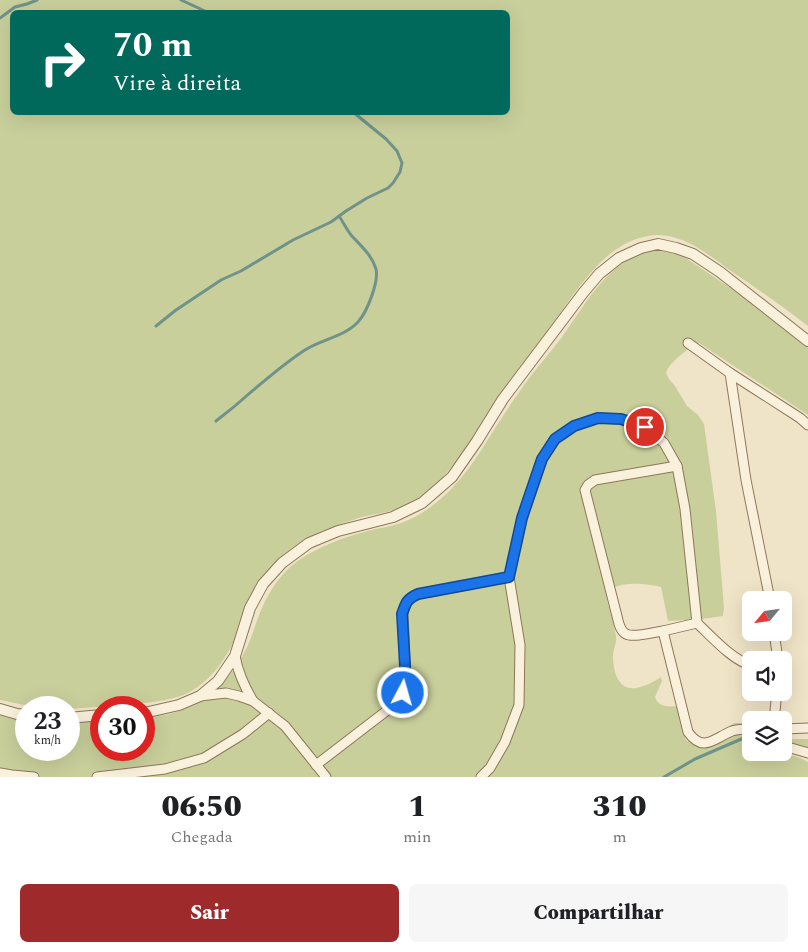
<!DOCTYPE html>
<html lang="pt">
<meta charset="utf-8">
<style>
:root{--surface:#fff;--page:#f6f6f6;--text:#202124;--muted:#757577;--accent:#9e2a2b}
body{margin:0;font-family:Spectral,serif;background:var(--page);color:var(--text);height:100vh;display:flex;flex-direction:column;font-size:19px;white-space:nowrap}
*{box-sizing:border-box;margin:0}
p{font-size:16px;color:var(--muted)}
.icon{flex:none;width:28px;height:28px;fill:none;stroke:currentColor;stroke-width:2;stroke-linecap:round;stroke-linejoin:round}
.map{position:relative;height:777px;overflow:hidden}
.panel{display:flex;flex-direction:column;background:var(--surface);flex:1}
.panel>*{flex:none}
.top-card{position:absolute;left:10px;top:10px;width:500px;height:105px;border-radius:8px;box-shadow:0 5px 20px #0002;background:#00695c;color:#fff;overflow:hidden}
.needle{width:32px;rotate:241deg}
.fabs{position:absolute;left:742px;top:591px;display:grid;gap:10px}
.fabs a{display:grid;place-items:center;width:50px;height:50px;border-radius:8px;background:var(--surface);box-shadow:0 5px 20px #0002;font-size:25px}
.speed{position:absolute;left:15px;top:696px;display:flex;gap:10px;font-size:25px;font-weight:700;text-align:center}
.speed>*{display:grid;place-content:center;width:65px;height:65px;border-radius:50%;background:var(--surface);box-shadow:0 5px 20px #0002;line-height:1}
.speed small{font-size:12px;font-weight:400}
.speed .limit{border:8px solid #d22;background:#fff;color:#111}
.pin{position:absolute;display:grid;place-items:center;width:42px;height:42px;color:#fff;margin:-21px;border:2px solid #fff;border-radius:50%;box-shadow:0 1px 5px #0007}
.me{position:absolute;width:55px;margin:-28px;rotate:6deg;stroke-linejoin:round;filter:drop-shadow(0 0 4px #0008)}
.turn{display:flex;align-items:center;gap:18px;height:105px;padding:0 20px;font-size:22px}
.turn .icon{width:65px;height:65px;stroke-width:2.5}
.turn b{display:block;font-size:35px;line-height:42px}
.eta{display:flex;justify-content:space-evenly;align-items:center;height:85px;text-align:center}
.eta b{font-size:30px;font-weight:800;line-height:35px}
.button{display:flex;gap:10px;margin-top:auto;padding:10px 20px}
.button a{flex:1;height:58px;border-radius:8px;background:var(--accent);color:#fff;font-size:20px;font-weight:800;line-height:58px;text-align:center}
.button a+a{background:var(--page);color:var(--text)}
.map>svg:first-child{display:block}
.green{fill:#c9cf9b;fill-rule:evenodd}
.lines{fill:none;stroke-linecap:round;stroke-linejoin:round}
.stream{stroke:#6f938a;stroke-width:3}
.minor-casing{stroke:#8d765c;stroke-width:11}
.tertiary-casing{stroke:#8d765c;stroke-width:12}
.minor{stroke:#faf1dc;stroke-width:9}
.tertiary{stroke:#faf1dc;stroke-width:10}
.route-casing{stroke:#114b97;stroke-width:12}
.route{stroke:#1a73e8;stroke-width:9}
</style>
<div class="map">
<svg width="808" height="777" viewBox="0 0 808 777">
<rect width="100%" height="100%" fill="#f0e4c8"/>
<g class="green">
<path d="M 0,0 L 808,0 L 808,326 C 782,306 755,287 728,269 C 716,260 704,251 691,244 C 679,238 662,233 648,236 C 604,243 574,294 550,328 C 533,352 514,374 497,399 C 480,425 465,452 444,476 C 435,486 422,498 410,504 C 395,512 378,513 362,517 C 337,525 303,537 283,555 C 262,573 254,598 243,622 C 238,634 232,647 225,657 C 216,672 201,687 186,694 C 166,702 144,703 123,705 C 105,706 87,708 69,709 L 69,708 L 34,707 L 0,700 ZM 12,12 L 508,12 L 508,112 L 12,112 Z"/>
<path d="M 651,249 L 666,250 L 683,256 L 760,308 L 808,344 L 808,415 L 699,343 C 689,348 669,362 666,373 L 669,379 L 675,386 L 687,406 L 698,415 L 704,424 L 716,511 L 724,608 L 723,616 L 702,619 L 668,621 L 661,587 C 648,584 608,578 607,599 C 607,602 609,607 610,610 C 612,619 615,628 616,637 C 617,643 613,649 613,656 C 613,672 619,694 640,687 C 648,685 655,681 661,677 L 662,681 L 655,697 C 659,710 675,706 686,705 L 685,737 L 687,741 L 693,743 L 717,735 L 734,723 L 751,723 L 751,752 C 771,753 790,751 808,762 L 808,777 L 0,777 L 0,715 L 26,720 L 26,750 L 69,750 L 69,723 L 101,721 L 101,750 L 144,750 L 144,718 C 193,714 226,691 247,647 C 253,635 256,621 262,608 C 267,596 275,583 284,573 C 303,552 341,538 367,531 C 378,528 390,527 401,523 C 421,516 439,502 453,487 C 474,465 488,438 505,413 C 511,403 518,394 524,385 C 536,368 550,353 562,337 C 587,302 607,262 651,249 Z"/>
<path d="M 784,739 L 808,739 L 808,749 L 787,743 L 784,741 Z"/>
</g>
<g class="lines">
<g class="stream">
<path d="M 181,0 L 207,12"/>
<path d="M 0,18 L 15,7 L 27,4 L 37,0"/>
<path d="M 156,326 L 176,310 L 221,280 L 241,271 L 293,240 L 331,222 L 346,211 L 367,198 L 388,188 L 393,183 L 400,172 L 402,163 L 397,151 L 386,139 L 353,112"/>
<path d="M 216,421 C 228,412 240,402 251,392 C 268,378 286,362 305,350 C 322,339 344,337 358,322 C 367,312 379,282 376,269 C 372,255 360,245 351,235 C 347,230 343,222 339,216"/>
<path d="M 664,777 L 695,759 L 746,737 L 751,735"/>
</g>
<g class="minor-casing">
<g id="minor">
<path d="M 688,343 L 730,373 L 800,418 L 808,425"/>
<path d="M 730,373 L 746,480 L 770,600"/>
<path d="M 697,623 C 711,636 733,661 751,665"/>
<path d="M 663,631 C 655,632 633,638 626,634 C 622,632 620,627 619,624 L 585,490 L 588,485 L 595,480 L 677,466"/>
<path d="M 774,632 L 778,660"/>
<path d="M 235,656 C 238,673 244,686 253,701"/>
<path d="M 200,696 L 226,693 L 239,696 L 253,701 L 285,726 L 326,777"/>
<path d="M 774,720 L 777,692"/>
<path d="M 784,729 L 808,728"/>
<path d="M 784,746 L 808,753"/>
<path d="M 316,765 L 398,702 L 403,693 L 406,683 L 403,614 C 406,602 407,599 418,594 L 509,577"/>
<path d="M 0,773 L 12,775 L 34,777"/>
<path d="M 97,777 L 165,769 L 204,758 L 243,734 L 269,713"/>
<path d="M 481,777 L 490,768 L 505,742 L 519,705 L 520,645 L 509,577 L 522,518 L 542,459 L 555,439 L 574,426 L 597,418 L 621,419 L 645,427 L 664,443 L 677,466 L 685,509 L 697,623 L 663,631 L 688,732 C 703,753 713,739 732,731 C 738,729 744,729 751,729"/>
</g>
</g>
<g class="tertiary-casing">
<g id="tertiary">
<path d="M 0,709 L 17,714 L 26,715"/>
<path d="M 144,713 L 179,705 L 200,696 L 218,681 L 235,656 L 250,608 L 263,584 L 282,563 L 309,543 L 338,531 L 393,517 L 422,503 L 452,477 L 477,441 L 503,399 L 583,293 L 599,274 L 619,258 L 641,248 L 658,244 L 676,248 L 693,254 L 720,272 L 808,341"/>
<path d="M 69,718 L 101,715"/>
</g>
</g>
<use href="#minor" class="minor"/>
<use href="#tertiary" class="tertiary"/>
</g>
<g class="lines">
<g class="route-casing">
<path id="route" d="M 403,693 L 406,683 L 402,614 C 406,602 407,599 418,594 L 509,577 L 522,518 L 527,503 L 542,459 L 555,439 L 574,426 L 598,418 L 621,419 L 645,427"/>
</g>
<use href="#route" class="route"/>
</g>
</svg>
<div class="fabs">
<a><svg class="needle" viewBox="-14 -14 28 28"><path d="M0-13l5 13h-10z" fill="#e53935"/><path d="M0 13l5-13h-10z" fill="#757577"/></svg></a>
<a><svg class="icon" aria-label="sound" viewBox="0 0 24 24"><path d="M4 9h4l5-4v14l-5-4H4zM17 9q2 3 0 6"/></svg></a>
<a><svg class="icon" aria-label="layers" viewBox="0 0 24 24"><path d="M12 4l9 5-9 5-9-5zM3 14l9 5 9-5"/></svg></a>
</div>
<div class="speed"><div>23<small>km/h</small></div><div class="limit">30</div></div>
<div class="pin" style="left:645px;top:427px;background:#d93025"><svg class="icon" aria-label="arrive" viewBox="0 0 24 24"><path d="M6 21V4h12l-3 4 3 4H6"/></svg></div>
<svg class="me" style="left:403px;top:693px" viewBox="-20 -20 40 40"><circle r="17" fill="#1a73e8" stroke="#fff" stroke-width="3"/><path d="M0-11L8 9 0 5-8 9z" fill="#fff"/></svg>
<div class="top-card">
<div class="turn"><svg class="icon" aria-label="right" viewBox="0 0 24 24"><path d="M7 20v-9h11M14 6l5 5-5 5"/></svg><div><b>70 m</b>Vire à direita</div></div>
</div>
</div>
<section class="panel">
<div class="eta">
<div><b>06:50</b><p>Chegada</p></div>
<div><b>1</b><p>min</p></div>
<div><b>310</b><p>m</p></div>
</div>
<div class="button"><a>Sair</a><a>Compartilhar</a></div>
</section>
